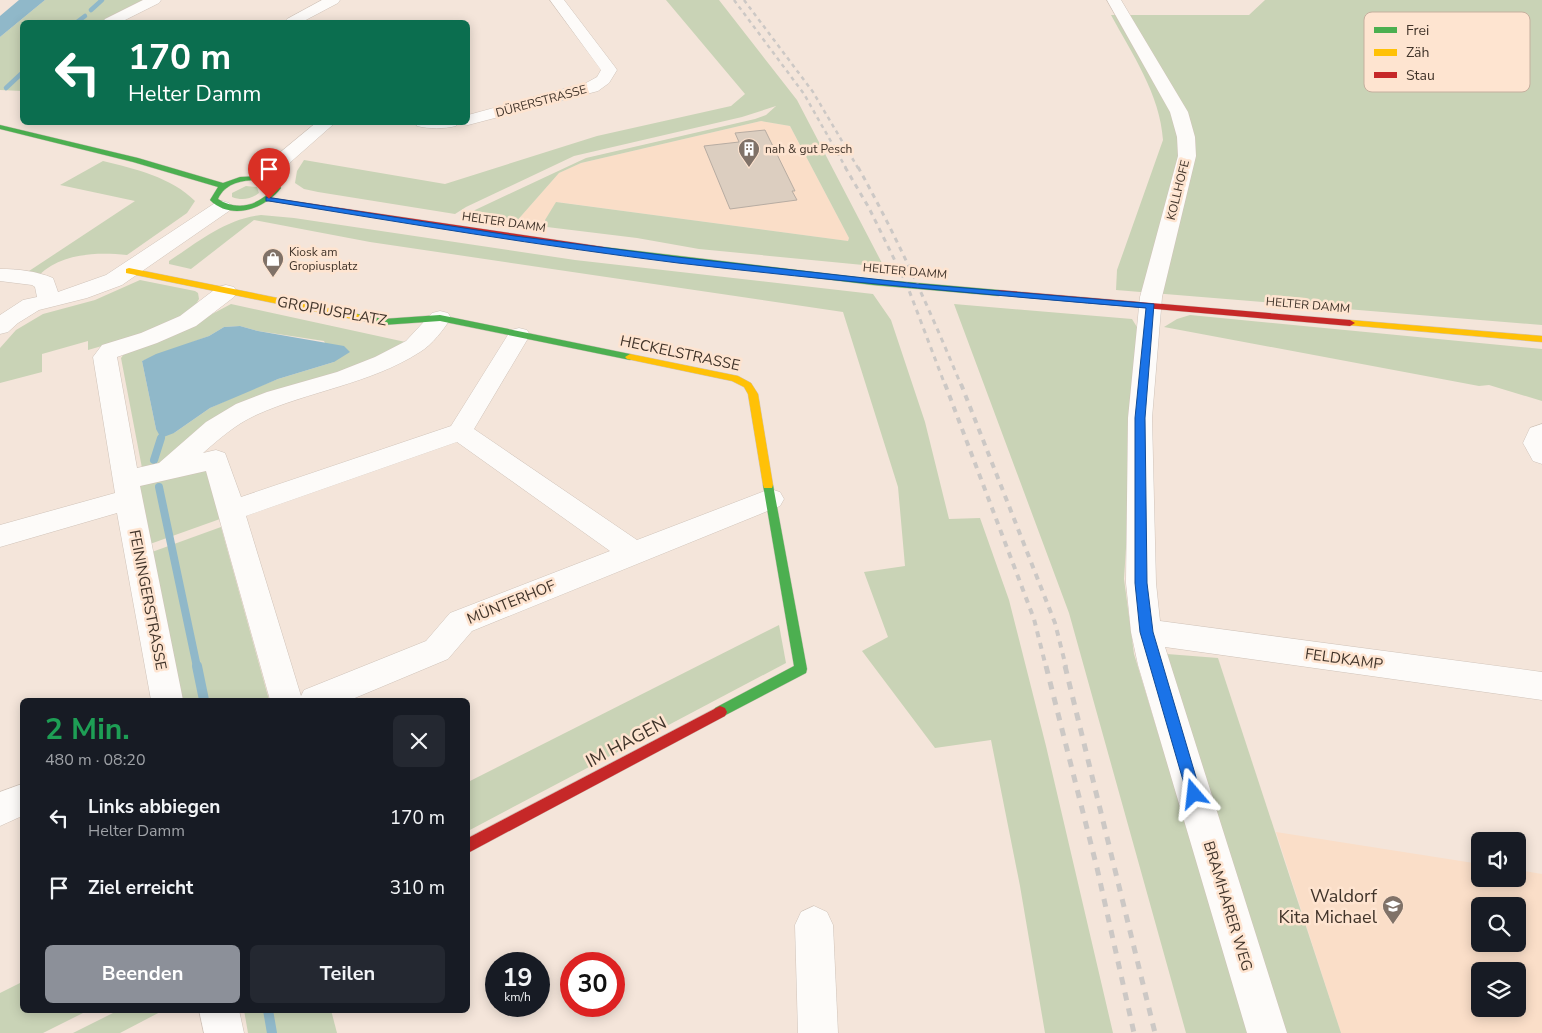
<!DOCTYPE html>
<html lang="de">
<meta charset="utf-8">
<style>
:root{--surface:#171b24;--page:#242831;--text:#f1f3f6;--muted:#9ea1a6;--accent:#8c9099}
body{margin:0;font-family:"Nunito Sans",sans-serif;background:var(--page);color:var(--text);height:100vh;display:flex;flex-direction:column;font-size:19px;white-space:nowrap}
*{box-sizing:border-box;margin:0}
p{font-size:16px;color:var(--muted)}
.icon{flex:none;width:28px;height:28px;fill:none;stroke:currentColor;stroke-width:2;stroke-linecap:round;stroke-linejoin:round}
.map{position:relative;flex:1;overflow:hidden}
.drawer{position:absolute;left:20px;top:698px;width:450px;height:315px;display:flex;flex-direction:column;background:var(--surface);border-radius:8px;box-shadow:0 2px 12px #0003}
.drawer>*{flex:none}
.guide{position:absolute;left:20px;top:20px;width:450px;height:105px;border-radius:8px;box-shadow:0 2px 12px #0003;background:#0b6e4f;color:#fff;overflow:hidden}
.tools{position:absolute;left:1471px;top:832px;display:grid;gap:10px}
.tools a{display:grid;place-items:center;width:55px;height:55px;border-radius:8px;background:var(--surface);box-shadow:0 2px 12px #0003;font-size:25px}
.speed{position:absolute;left:485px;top:952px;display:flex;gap:10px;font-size:25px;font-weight:700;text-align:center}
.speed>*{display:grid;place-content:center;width:65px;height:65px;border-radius:50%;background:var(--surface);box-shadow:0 2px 12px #0003;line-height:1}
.speed small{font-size:12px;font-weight:400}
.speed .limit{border:8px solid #d22;background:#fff;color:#111}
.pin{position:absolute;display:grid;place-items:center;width:42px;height:42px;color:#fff;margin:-51px -21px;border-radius:50% 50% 50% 0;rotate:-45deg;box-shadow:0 0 5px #0007}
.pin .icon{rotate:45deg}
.me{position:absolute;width:55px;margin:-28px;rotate:343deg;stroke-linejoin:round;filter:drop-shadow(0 0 4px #0008)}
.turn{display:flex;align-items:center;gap:18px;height:105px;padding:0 25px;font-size:22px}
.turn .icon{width:65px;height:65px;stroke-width:2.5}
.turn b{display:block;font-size:35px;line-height:42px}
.round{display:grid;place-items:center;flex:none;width:52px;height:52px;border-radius:8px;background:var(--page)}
.overview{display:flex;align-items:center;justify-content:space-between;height:85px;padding:0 25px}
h1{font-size:30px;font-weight:700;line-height:38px;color:#1e9e55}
.action{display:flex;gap:10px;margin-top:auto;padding:10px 25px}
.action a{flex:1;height:58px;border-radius:8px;background:var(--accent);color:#fff;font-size:20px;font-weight:700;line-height:58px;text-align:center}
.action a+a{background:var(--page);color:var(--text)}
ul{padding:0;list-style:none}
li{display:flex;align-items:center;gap:15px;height:70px;padding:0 25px}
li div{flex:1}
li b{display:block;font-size:19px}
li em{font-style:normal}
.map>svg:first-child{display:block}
.built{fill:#fadec8;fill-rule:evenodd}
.green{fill:#c9d3b6;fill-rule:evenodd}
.water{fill:#90b8c9}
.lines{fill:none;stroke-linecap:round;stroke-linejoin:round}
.stream-far2{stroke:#90b8c9;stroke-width:4.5}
.stream-far1{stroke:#90b8c9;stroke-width:8}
.stream{stroke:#90b8c9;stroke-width:10}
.building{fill:#dccec0;stroke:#b7aca2}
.street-casing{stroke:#d0c3b9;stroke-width:1}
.fast-casing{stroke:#d0c3b9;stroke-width:1}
.slow-casing{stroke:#d0c3b9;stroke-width:1}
.jam-casing{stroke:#d0c3b9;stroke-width:1}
.street{fill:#fdfbf9;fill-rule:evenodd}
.fast{fill:#4caf50;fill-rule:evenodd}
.slow{fill:#ffc107;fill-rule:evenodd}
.jam{fill:#c62828;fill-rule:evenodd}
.rail-far3{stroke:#ccc8c5;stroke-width:2.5;stroke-dasharray:4 4;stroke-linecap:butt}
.rail-far2{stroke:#ccc8c5;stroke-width:3;stroke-dasharray:5 5;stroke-linecap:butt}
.rail-far1{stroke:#ccc8c5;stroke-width:4;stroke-dasharray:6 6;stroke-linecap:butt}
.rail{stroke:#ccc8c5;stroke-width:5;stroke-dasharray:8 8;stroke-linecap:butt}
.route{fill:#1a73e8;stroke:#114b97}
.labels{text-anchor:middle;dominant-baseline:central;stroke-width:5;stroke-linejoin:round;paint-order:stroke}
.far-street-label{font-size:12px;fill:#41342a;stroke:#fee4d0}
.far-poi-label{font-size:12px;fill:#41342a;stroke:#fee4d0;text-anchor:start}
.street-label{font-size:15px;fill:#41342a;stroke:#fee4d0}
.near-street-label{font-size:18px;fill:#41342a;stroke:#fee4d0}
.near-poi-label{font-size:18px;fill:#41342a;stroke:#fee4d0;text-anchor:end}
.key{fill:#fee4d0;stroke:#c5af9e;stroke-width:1}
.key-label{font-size:14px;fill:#41342a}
</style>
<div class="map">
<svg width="1542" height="1033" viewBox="0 0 1542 1033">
<rect width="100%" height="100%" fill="#f4e5da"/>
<g class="built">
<path d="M 761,121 L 790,126 L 849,238 L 848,241 L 557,202 L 545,220 L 547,227 L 515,223 L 559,173 L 581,163 Z"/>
<path d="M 1276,832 L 1480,864 L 1480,879 L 1518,879 L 1518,870 L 1542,874 L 1542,1033 L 1341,1033 ZM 1480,906 L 1518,906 L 1518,944 L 1480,944 ZM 1480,971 L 1518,971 L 1518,1009 L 1480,1009 Z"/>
</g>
<g class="green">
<path d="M 45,0 L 144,0 L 103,22 L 22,22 L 22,91 L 0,90 L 0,37 Z"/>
<path d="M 666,0 L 719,0 L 797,100 L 884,267 L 699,249 L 637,238 L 547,227 L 545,220 L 556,202 L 848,241 L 849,238 L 790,126 L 761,121 L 581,163 L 559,173 L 515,223 L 470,216 L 475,210 L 586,158 L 755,119 L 766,115 L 776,106 L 742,117 L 574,156 L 466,207 L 455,214 L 318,192 L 304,189 L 295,183 L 297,171 L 304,160 L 445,184 L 597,136 L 731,106 L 745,94 Z"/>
<path d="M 1265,0 L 1542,0 L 1542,325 L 1116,290 L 1117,270 L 1163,140 C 1160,94 1132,54 1111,15 L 1249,15 Z"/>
<path d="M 103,161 C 135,169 171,177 195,201 L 187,213 L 127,255 C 97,252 62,253 39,275 L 26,273 L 135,201 L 60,185 Z"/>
<path d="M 246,186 L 257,187 L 259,193 C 251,199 242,201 232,197 L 232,193 Z"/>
<path d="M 261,215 L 294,218 L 575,260 L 873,294 L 891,320 L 925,422 L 949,519 L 980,518 L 1009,600 L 1046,746 L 1113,1033 L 1045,1033 L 1020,886 L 991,740 L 935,748 L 862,651 L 888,637 L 864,572 L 905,566 L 898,487 L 843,312 L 370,242 L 254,220 L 191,269 L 169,264 L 169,261 C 198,242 225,219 261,215 Z"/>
<path d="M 140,280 L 195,291 L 198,293 L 199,299 L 191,313 L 133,337 L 88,350 L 88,341 L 42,354 L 42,372 L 0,383 L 0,348 L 16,330 L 43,314 L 95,300 Z"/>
<path d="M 231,304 L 410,343 L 378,361 L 274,394 L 168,461 L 142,468 L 121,358 L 124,354 L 197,322 ZM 240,326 L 258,331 L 324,341 L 334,362 L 278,379 L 243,393 L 210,408 L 174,433 L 156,429 L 142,361 L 209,336 L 224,327 Z"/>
<path d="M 954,304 L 1132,319 L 1140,332 L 1124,579 L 1134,654 L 1249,1033 L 1186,1033 L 1069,613 Z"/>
<path d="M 1190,315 L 1542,349 L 1542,401 L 1489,385 L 1479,386 L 1164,327 L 1177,319 Z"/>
<path d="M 200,468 L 208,471 L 220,519 L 150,544 L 139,483 Z"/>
<path d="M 221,527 L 269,700 L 182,700 L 152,552 Z"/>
<path d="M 779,625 L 786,663 L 468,831 L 468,782 Z"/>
<path d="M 1167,654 L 1218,658 L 1341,1033 L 1286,1033 Z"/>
<path d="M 22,982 L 22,1010 L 89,1010 L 43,1033 L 0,1033 L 0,993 Z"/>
<path d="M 119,1010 L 164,1010 L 120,1033 L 73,1033 Z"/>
<path d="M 244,1010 L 331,1010 L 337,1033 L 248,1033 Z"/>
</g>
<g class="water">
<path d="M 19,0 L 45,0 L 0,37 L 0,16 Z"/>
<path d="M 240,326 L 258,331 L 344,346 L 350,352 L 334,362 L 278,379 L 210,408 L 174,433 L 161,438 L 156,429 L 142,361 L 156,354 L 209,336 L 224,327 Z"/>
</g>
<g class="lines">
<g class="stream-far2">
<path d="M 91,10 L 102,0"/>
<path d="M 77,22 L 85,16"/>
<path d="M 6,88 L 22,73"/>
</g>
<g class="stream-far1">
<path d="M 154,460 L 161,438"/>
<path d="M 159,487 L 197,667"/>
</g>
<g class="stream">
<path d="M 197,666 L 204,700"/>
<path d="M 268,1010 L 272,1033"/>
</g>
</g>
<path class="building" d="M 765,130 L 795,191 L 792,191 L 797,200 L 730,209 L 704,146 L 739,142 L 735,133 Z"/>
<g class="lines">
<g class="street-casing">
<g id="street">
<path d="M 143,0 L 161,0 L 159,3 L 121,22 L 103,22 L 105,19 Z"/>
<path d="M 322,0 L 340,0 L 338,3 L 302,22 L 285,22 L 287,19 Z"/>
<path d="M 550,0 L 564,0 L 615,67 L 617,70 L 609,83 L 598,91 L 468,125 L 462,124 L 468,122 L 468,115 L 586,83 L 597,77 L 601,70 Z"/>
<path d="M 1107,0 L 1121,0 L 1188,112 L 1195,137 L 1196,156 L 1162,297 L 1152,418 L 1156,583 L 1160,621 L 1542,672 L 1542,700 L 1165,647 L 1287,1033 L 1247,1033 L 1138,665 L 1131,632 L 1126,583 L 1128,418 L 1140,297 L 1178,156 L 1177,137 L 1170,112 Z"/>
<path d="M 317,122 L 336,122 L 268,182 L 261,184 L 254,182 L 252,178 L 254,174 Z"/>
<path d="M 415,122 L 458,122 L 456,126 C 444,129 429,129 417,126 Z"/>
<path d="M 222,201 L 229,203 L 232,207 L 229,211 L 122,285 L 87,298 L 39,310 L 18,323 L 8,332 L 0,334 L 0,315 L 23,300 L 37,297 L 35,287 L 32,285 L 0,281 L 0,269 C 18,269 36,271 53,278 L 58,292 L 106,275 L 215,203 Z"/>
<path d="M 226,285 L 234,287 L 237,292 L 234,297 L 196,326 L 157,343 L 117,357 L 137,468 L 159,463 L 206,422 L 236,404 L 267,392 L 337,372 L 375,357 L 406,341 L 432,313 L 440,311 L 448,313 L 451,318 C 444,329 432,345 420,352 C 370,384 309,391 256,415 C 236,424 219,439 203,453 L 216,450 L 225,453 L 241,497 L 451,426 L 511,330 L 519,328 L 527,330 L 530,335 L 474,429 L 637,540 L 770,489 L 780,492 L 784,499 L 780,506 L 472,631 L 448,659 L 350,700 L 270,700 L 206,471 L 140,486 L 183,700 L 151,700 L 117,513 L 0,547 L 0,525 L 115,493 L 93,357 L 102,345 L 141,333 L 180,316 L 218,287 ZM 457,442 L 610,551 L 450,613 L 426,641 L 304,690 L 301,696 L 246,516 Z"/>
<path d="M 1542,424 L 1542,464 L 1533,461 L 1523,443 L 1530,428 Z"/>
<path d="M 22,784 L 22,816 L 0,826 L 0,792 Z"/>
<path d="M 814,906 L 827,912 L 833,925 L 838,1033 L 798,1033 L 795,925 L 801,912 Z"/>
<path d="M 199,1010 L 239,1010 L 244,1033 L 204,1033 Z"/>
</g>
</g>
<g class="fast-casing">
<g id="fast">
<path d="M 0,125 L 138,158 L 223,183 L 240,177 L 261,176 L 277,181 L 281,188 C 265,209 231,221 210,200 L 218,187 L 133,162 L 0,129 ZM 254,180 C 261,180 269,182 273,188 C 260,205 237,212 218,199 C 225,184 239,181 254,180 Z"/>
<path d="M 604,247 L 873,279 L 999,290 L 1003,293 L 999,296 L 873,285 L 601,252 L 601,248 Z"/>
<path d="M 357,314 L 383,319 L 440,315 L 630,354 L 635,357 L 630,360 L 440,321 L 383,325 L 354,319 L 354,315 Z"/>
<path d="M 768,481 L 773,485 L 807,669 L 806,673 L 720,718 L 715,716 L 713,712 L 715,708 L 794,666 L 763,485 Z"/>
</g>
</g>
<g class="slow-casing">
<g id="slow">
<path d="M 129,268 L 357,314 L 362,317 L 357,320 L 126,273 L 126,269 Z"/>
<path d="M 1350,320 L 1542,336 L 1542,342 L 1347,325 L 1347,321 Z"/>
<path d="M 630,354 L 738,376 L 751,383 L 758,394 L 773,485 L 772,488 L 764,488 L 763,485 L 748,394 L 744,387 L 732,381 L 627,359 L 625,357 Z"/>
</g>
</g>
<g class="jam-casing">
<g id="jam">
<path d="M 266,197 L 604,247 L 608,250 L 604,253 L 269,201 L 266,201 Z"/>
<path d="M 999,290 L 1350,320 L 1355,323 L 1350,326 L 996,295 L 996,291 Z"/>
<path d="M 720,706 L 725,708 L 727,712 L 725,716 L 468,853 L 468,838 Z"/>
</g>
</g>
<use href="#street" class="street"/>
<use href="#fast" class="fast"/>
<use href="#slow" class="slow"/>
<use href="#jam" class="jam"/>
<g class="rail-far3">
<path d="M 734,0 L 804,94 L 846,168"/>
<path d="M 744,0 L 813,92 L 858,168"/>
</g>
<g class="rail-far2">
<path d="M 845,167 L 869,208 L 907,285 L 945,385"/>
<path d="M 858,167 C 897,237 930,310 961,385"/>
</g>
<g class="rail-far1">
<path d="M 945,384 L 1034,619 L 1046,667"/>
<path d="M 961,384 L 1055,623 L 1066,667"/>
</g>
<g class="rail">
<path d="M 1046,666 L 1097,868 L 1134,1033"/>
<path d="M 1065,666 L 1155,1033"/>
</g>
</g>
<path class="route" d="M 266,197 L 515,236 L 677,257 L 918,284 L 1154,304 L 1145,418 L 1147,583 L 1153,632 L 1201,794 L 1199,799 L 1194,801 L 1189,799 L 1187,794 L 1140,632 L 1135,583 L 1135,418 L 1146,308 C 990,295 833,281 678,263 C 541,246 405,223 269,201 L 266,201 Z"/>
<defs>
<g id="building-pin" transform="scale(1.125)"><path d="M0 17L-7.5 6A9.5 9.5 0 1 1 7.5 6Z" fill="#807268" stroke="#fee4d0"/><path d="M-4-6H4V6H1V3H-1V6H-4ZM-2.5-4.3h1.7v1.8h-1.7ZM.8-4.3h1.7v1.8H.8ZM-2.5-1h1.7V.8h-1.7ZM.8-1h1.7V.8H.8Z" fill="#fff"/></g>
<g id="shop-pin" transform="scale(1.125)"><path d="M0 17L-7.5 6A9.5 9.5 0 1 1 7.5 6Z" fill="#807268" stroke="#fee4d0"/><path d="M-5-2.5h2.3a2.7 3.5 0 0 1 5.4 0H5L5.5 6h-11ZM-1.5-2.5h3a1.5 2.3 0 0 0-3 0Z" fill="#fff"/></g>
<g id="school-pin" transform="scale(1.125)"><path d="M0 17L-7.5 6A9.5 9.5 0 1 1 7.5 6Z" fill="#807268" stroke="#fee4d0"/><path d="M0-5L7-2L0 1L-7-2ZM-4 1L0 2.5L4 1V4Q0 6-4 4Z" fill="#fff"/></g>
</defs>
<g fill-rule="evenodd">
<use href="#building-pin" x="749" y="149"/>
<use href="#shop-pin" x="273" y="259"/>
<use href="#school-pin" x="1393" y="906"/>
</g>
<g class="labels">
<g class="far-street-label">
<text transform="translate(541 101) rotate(-15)">DÜRERSTRASSE</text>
<text transform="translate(1178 190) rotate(-76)">KOLLHOFE</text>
<text transform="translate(504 222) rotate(8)">HELTER DAMM</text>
<text transform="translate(905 271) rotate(5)">HELTER DAMM</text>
<text transform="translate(1308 305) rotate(5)">HELTER DAMM</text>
</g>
<g class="far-poi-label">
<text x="765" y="149">nah &amp; gut Pesch</text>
<text x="289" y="252">Kiosk am<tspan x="289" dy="14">Gropiusplatz</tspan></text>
</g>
<g class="street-label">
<text transform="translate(332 311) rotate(10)">GROPIUSPLATZ</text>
<text transform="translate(680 353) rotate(12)">HECKELSTRASSE</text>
<text transform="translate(148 600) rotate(79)">FEININGERSTRASSE</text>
<text transform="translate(511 602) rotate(-22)">MÜNTERHOF</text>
<text transform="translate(1344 659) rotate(8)">FELDKAMP</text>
<text transform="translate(1228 906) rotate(73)">BRAMHARER WEG</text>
</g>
<g class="near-street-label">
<text transform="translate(626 742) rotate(-28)">IM HAGEN</text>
</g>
<g class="near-poi-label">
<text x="1377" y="896">Waldorf<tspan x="1377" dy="21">Kita Michael</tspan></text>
</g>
</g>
<rect x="1364" y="12" width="166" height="80" rx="8" class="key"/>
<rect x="1374" y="27" width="23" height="6" fill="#4caf50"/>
<rect x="1374" y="49" width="23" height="7" fill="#ffc107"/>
<rect x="1374" y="72" width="23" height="6" fill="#c62828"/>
<g class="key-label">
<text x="1406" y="35">Frei</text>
<text x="1406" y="57">Zäh</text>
<text x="1406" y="80">Stau</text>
</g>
</svg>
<div class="tools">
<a><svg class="icon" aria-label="sound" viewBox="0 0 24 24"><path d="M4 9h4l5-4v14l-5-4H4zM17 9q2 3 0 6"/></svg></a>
<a><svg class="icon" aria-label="search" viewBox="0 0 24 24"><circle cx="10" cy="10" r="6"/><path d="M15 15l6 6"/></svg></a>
<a><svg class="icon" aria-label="layers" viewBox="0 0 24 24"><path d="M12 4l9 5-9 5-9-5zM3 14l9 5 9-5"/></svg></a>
</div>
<div class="speed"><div>19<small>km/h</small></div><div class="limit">30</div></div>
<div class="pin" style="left:269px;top:199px;background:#d93025"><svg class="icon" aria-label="arrive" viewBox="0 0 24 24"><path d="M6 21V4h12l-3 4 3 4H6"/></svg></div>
<svg class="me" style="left:1194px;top:794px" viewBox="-20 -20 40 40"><path d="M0-17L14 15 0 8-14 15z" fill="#1a73e8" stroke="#fff" stroke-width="4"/></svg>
<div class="guide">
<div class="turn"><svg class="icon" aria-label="left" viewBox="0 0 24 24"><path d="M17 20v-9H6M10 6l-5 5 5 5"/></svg><div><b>170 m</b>Helter Damm</div></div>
</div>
<section class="drawer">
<div class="overview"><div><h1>2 Min.</h1><p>480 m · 08:20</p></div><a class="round"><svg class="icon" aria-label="close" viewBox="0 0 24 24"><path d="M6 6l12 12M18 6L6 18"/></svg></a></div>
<ul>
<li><svg class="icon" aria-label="left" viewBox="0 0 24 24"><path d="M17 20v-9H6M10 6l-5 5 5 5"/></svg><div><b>Links abbiegen</b><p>Helter Damm</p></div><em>170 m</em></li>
<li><svg class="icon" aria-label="arrive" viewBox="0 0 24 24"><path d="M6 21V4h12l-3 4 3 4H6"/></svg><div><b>Ziel erreicht</b></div><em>310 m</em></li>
</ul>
<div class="action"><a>Beenden</a><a>Teilen</a></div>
</section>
</div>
